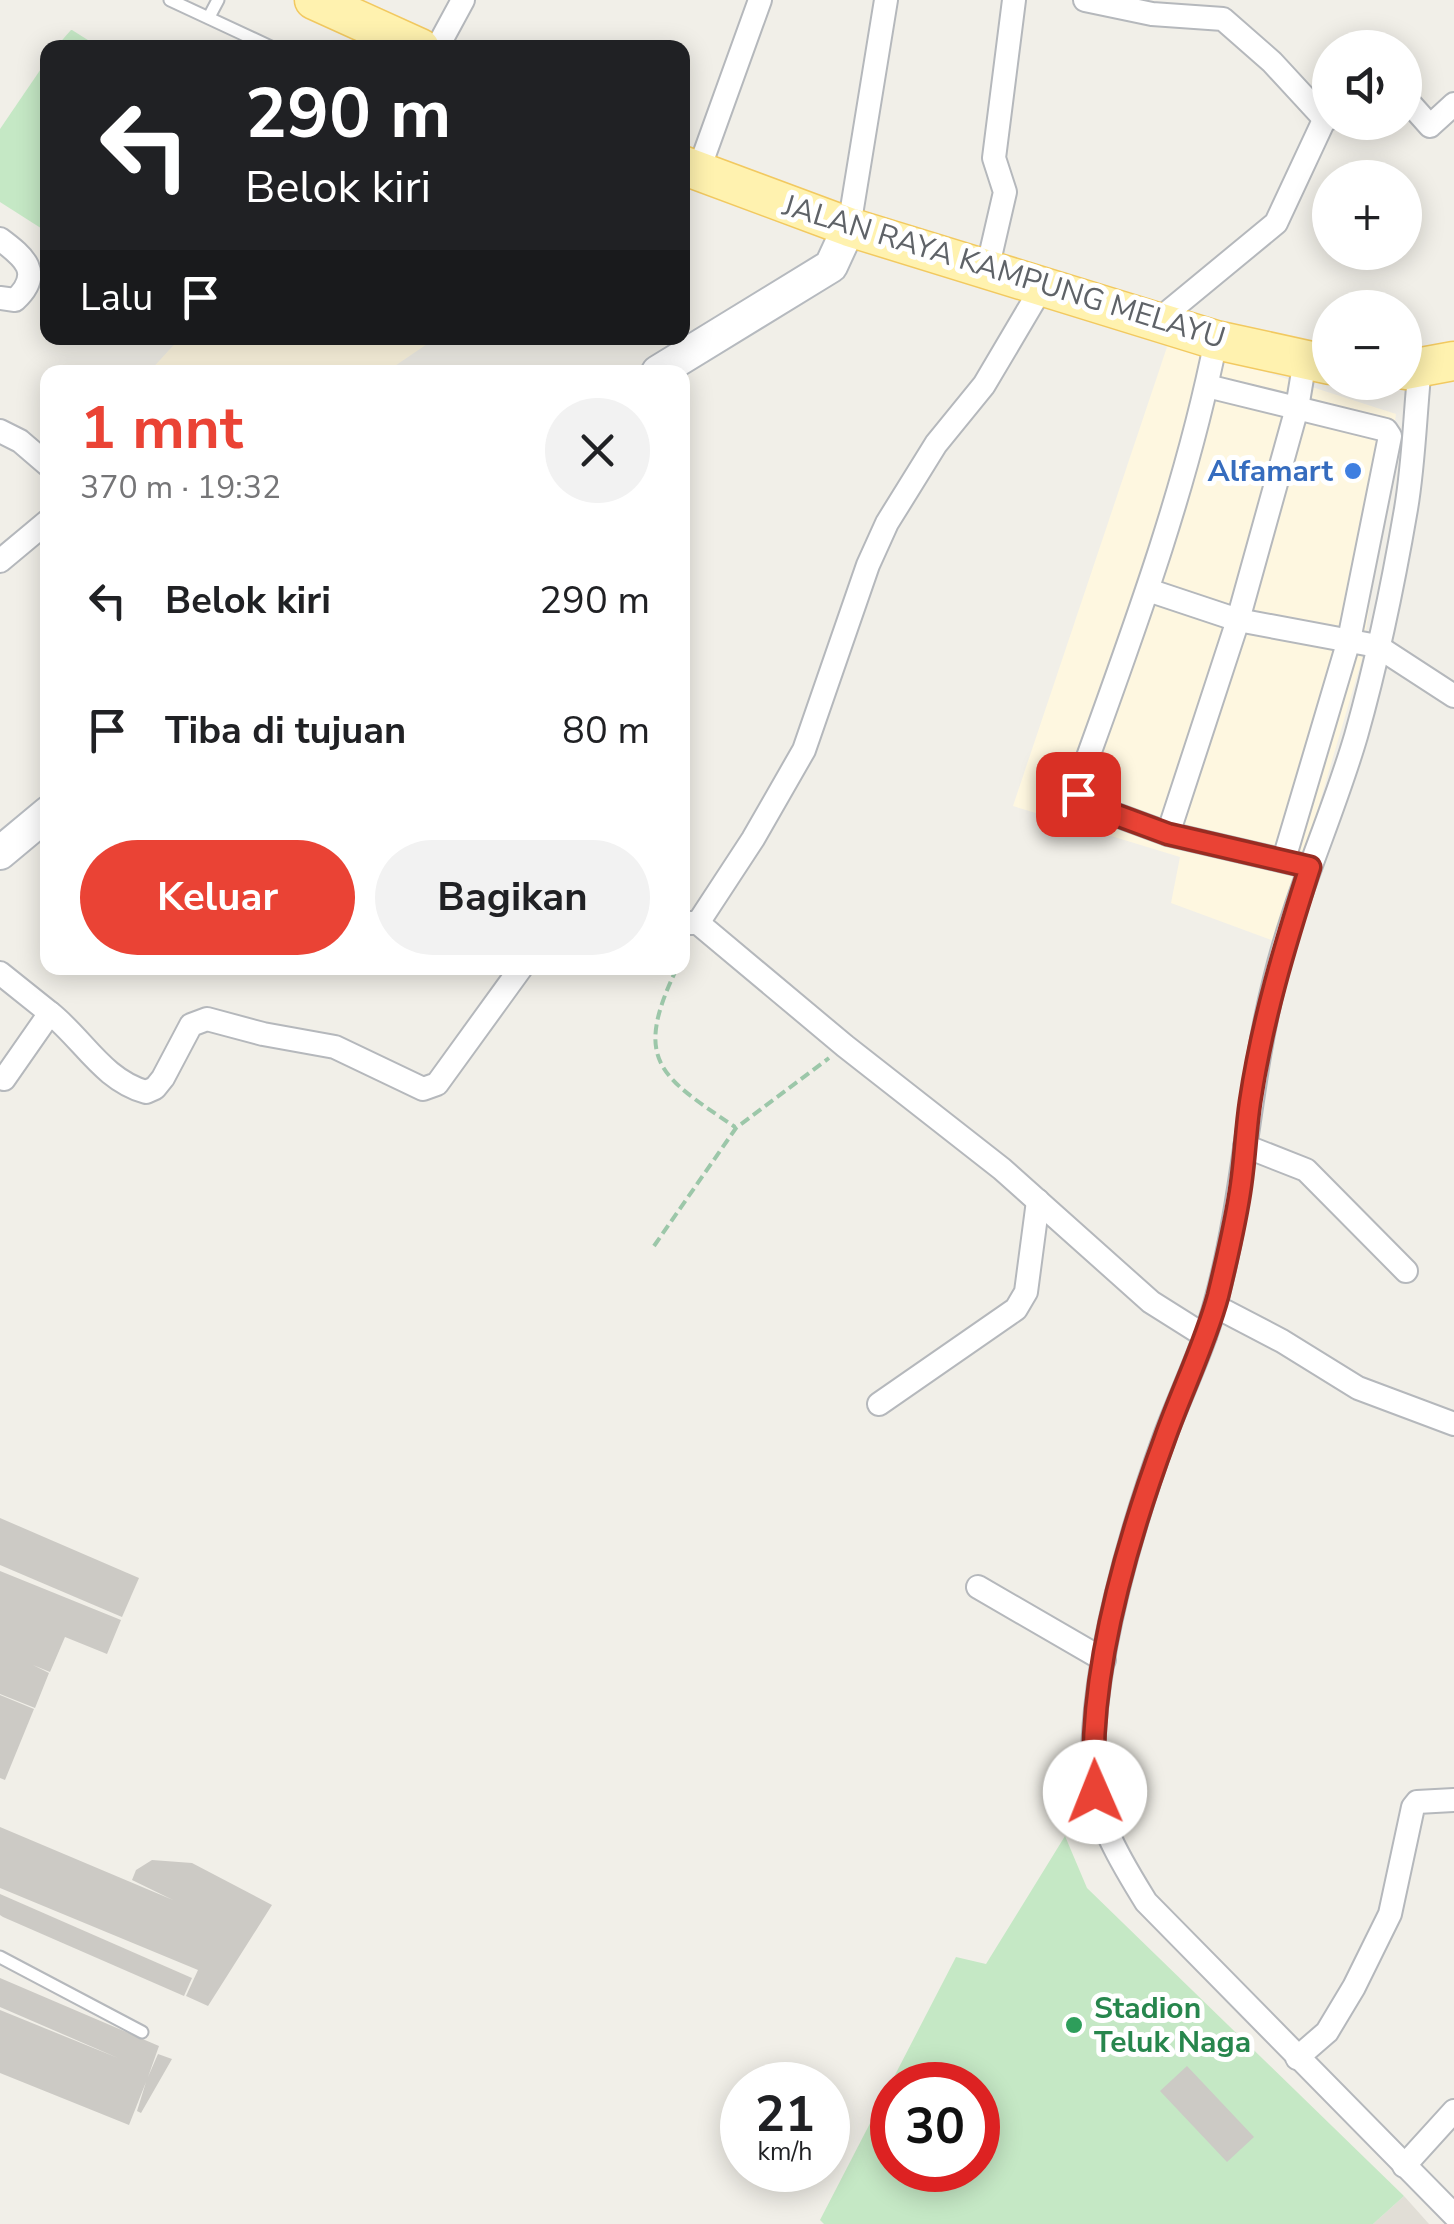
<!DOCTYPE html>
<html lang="id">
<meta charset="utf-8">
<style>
:root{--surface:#fff;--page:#f2f2f2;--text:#202124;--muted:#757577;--accent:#ea4335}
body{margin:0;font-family:"Nunito Sans",sans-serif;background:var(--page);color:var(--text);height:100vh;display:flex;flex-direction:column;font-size:38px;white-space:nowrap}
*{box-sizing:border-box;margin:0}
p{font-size:32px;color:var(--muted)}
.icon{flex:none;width:55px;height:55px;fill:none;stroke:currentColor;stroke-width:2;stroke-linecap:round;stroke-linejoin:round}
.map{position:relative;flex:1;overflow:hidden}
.sheet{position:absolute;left:40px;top:365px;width:650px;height:610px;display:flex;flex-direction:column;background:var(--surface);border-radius:20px;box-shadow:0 5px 25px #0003}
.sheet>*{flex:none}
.guide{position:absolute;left:40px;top:40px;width:650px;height:305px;border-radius:20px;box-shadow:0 5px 25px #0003;background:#202124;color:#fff;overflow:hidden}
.controls{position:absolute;left:1312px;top:30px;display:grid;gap:20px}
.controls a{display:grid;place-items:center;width:110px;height:110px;border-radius:50%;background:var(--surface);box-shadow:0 5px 25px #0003;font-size:50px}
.speed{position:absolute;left:720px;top:2062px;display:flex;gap:20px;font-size:50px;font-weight:700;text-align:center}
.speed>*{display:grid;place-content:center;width:130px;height:130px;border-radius:50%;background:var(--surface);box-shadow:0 5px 25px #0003;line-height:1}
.speed small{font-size:25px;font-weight:400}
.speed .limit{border:15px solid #d22;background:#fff;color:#111}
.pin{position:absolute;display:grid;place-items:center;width:85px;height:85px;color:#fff;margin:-42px;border-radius:20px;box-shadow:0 5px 15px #0006}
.me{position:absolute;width:110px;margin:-55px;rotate:359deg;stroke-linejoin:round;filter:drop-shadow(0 0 8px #0008)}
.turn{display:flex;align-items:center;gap:35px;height:210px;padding:0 40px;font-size:45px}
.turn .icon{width:130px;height:130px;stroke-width:2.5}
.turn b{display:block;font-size:70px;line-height:85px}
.then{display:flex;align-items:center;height:95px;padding:0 40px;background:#0003;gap:20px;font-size:38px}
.round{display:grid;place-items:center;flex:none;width:105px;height:105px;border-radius:52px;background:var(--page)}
.overview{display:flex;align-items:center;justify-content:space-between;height:170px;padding:0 40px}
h1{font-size:60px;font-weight:700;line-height:75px;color:var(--accent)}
.primary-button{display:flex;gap:20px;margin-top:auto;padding:20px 40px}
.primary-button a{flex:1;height:115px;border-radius:60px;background:var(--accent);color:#fff;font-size:40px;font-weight:700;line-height:115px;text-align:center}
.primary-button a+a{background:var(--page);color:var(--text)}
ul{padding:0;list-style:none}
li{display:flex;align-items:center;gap:30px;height:130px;padding:0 40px}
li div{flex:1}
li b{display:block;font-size:38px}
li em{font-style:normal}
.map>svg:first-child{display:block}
.commercial{fill:#fef7e0}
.education{fill:#e1ded6}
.green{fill:#c5e8c5;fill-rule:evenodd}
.building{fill:#cccac5}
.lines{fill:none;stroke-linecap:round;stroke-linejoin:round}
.lane-casing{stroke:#b5b8bc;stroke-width:15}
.street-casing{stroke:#b5b8bc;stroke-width:26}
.secondary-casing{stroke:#b6babf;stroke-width:36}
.primary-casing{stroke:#f2c960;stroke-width:41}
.path{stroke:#9cc7a9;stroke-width:4;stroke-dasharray:10 5;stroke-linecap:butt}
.lane{stroke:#fff;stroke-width:11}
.street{stroke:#fff;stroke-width:22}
.secondary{stroke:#fff;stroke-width:32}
.primary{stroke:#fff2af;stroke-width:38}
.route-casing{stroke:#982c22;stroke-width:25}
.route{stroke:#ea4335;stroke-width:18}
.shop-dot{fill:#3f7fe0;stroke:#fff;stroke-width:4}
.leisure-dot{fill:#2e9e5b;stroke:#fff;stroke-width:4}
.labels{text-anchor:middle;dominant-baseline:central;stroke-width:10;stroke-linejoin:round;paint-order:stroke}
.street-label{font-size:30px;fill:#5f6368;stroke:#fff}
.shop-label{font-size:30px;font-weight:bold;fill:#366cbe;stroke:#fff;text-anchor:end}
.leisure-label{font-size:30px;font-weight:bold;fill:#27864d;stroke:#fff;text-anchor:start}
</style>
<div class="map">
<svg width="1454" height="2224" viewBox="0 0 1454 2224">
<rect width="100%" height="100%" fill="#f1efe8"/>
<g class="commercial">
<path d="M 180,338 L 436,338 L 386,372 L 149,372 Z"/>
<path d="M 1169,341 L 1396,414 L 1362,659 L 1313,825 L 1274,941 L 1171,903 L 1180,857 L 1013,806 Z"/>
</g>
<path class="education" d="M 1404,2196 L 1429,2224 L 1373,2224 Z"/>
<g class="green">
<path d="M 71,30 L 72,30 L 99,47 L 56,47 Z"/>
<path d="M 47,60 L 47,232 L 0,202 L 0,129 Z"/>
<path d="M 1065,1836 L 1087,1888 L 1404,2196 L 1373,2224 L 824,2224 L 820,2220 L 956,1957 L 986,1964 ZM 892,2085 L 978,2085 L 978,2170 L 892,2170 Z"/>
</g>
<g class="building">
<path d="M 0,1518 L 139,1578 L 122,1617 L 0,1565 Z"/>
<path d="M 0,1571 L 121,1620 L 107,1654 L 65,1637 L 50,1672 L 33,1665 L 49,1673 L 35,1708 L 0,1694 Z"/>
<path d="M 0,1695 L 34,1709 L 5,1780 L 0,1778 Z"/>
<path d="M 0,1827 L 173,1900 L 132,1880 L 136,1870 L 152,1860 L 192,1863 L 272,1905 L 208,2006 L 186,1996 L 198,1970 L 0,1888 Z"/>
<path d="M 0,1894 L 192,1978 L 184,1996 L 3,1917 L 0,1915 Z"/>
<path d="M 0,1978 L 159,2046 L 148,2077 L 158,2054 L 172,2059 L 141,2113 L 137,2111 L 146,2082 L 129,2125 L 0,2073 L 0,2010 L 118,2058 L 0,2007 Z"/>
<path d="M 1187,2066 L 1254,2137 L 1227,2162 L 1160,2091 Z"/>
</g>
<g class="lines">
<g class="lane-casing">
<g id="lane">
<path d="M 170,0 L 273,48"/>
<path d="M 209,17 L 218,0"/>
<path d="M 0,1957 L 142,2032"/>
</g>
</g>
<g class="street-casing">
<g id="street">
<path d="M 1085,0 L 1152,14 L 1223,19 L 1272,62 L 1320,114 L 1330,118"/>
<path d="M 437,48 L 463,0"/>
<path d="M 1405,98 L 1430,126 L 1454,104"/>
<path d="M 698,172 L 760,0"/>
<path d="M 849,227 L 886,0"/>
<path d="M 0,239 C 24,257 44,273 15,300 L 0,298"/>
<path d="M 987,270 L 1005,192 L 994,158 L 1014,0"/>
<path d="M 1156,322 L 1276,223 L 1325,118"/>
<path d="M 1216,340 C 1186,491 1132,635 1080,779 L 1078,794 L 1084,803 L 1168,834 L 1310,867"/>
<path d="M 1420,366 C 1415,413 1414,462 1406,509 C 1393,585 1377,662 1356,736 C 1332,818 1295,896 1275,979 C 1248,1085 1245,1195 1216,1301 C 1204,1347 1182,1391 1165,1436 C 1130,1532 1093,1661 1093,1763 C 1093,1818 1119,1858 1146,1902 L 1454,2215"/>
<path d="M 1207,386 L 1386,430 L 1390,436 L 1349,640 L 1284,859"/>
<path d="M 0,431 L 20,441 L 48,465"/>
<path d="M 0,561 L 48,521"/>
<path d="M 1148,590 L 1238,620 L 1377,646 L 1454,696"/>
<path d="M 1168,834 L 1238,620 L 1297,408 L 1305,360"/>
<path d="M 686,923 L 698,923 L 845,1046 L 1002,1169 L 1151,1302 L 1205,1336"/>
<path d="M 698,923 L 753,839 L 804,750 L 868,565 L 887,523 L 936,444 L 984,385 L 1042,287"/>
<path d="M 0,973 L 50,1013 L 4,1079"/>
<path d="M 50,1013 C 83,1039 103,1080 146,1092 L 155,1088 L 163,1078 L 191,1025 L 207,1019 L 263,1034 L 335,1047 L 423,1089 L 437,1084 L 521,968"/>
<path d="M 1245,1146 L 1306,1170 L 1406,1271"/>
<path d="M 1215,1306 L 1282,1341 L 1358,1388 L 1454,1424"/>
<path d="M 879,1404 L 1016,1309 L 1026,1292 L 1038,1201"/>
<path d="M 978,1587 L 1104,1660"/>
<path d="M 1297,2058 L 1327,2032 L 1354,1987 L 1390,1914 L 1413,1807 L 1417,1802 L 1454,1800"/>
<path d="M 1404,2166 L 1454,2111"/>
</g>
</g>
<g class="secondary-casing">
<g id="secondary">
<path d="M 658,372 L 831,266 L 849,227"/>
<path d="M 0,853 L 48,813"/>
</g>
</g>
<g class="primary-casing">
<g id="primary">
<path d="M 314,0 L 420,48"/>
<path d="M 682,165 L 849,227 L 1216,340 L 1330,365"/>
<path d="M 1405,370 L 1454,361"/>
</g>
</g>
<g class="path">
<path d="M 682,955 L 687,945"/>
<path d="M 677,968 C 632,1061 660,1076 735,1127"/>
<path d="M 654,1246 L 736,1128 L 829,1058"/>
</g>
<use href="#lane" class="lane"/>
<use href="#street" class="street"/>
<use href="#secondary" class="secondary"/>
<use href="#primary" class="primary"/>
</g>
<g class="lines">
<g class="route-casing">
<path id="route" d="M 1078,794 L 1084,803 L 1168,834 L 1310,867 C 1285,945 1262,1021 1250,1102 C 1246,1129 1245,1157 1241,1185 C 1236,1222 1227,1259 1218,1296 C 1205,1344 1182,1390 1165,1438 C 1126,1544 1086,1679 1095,1792"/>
</g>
<use href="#route" class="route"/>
</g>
<circle class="shop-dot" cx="1353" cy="471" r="10"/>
<circle class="leisure-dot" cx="1074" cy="2025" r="10"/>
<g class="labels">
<g class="street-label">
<text transform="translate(1004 272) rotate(17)">JALAN RAYA KAMPUNG MELAYU</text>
</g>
<g class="shop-label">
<text x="1333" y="471">Alfamart</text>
</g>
<g class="leisure-label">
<text x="1094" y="2008">Stadion<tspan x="1094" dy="34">Teluk Naga</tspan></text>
</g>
</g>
</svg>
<div class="controls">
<a><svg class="icon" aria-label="sound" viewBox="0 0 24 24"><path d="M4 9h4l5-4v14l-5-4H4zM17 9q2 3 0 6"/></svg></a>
<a>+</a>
<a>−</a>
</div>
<div class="speed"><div>21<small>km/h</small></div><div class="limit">30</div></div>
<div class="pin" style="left:1078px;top:794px;background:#d93025"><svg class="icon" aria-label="arrive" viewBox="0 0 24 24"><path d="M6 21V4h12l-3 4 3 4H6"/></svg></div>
<svg class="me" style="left:1095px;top:1792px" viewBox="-20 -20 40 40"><circle r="19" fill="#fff"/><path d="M0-13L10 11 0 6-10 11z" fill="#ea4335"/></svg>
<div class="guide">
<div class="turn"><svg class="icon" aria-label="left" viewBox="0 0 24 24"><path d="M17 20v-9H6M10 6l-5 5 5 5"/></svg><div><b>290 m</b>Belok kiri</div></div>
<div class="then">Lalu<svg class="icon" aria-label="arrive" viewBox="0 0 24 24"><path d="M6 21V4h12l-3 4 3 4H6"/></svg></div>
</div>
<section class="sheet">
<div class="overview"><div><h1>1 mnt</h1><p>370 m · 19:32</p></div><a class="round"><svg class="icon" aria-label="close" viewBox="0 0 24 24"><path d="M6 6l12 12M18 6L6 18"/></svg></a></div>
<ul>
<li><svg class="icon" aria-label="left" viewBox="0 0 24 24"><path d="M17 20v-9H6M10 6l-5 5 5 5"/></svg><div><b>Belok kiri</b></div><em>290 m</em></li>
<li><svg class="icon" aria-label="arrive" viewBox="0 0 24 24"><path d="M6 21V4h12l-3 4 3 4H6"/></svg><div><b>Tiba di tujuan</b></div><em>80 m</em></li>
</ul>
<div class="primary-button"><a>Keluar</a><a>Bagikan</a></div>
</section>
</div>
